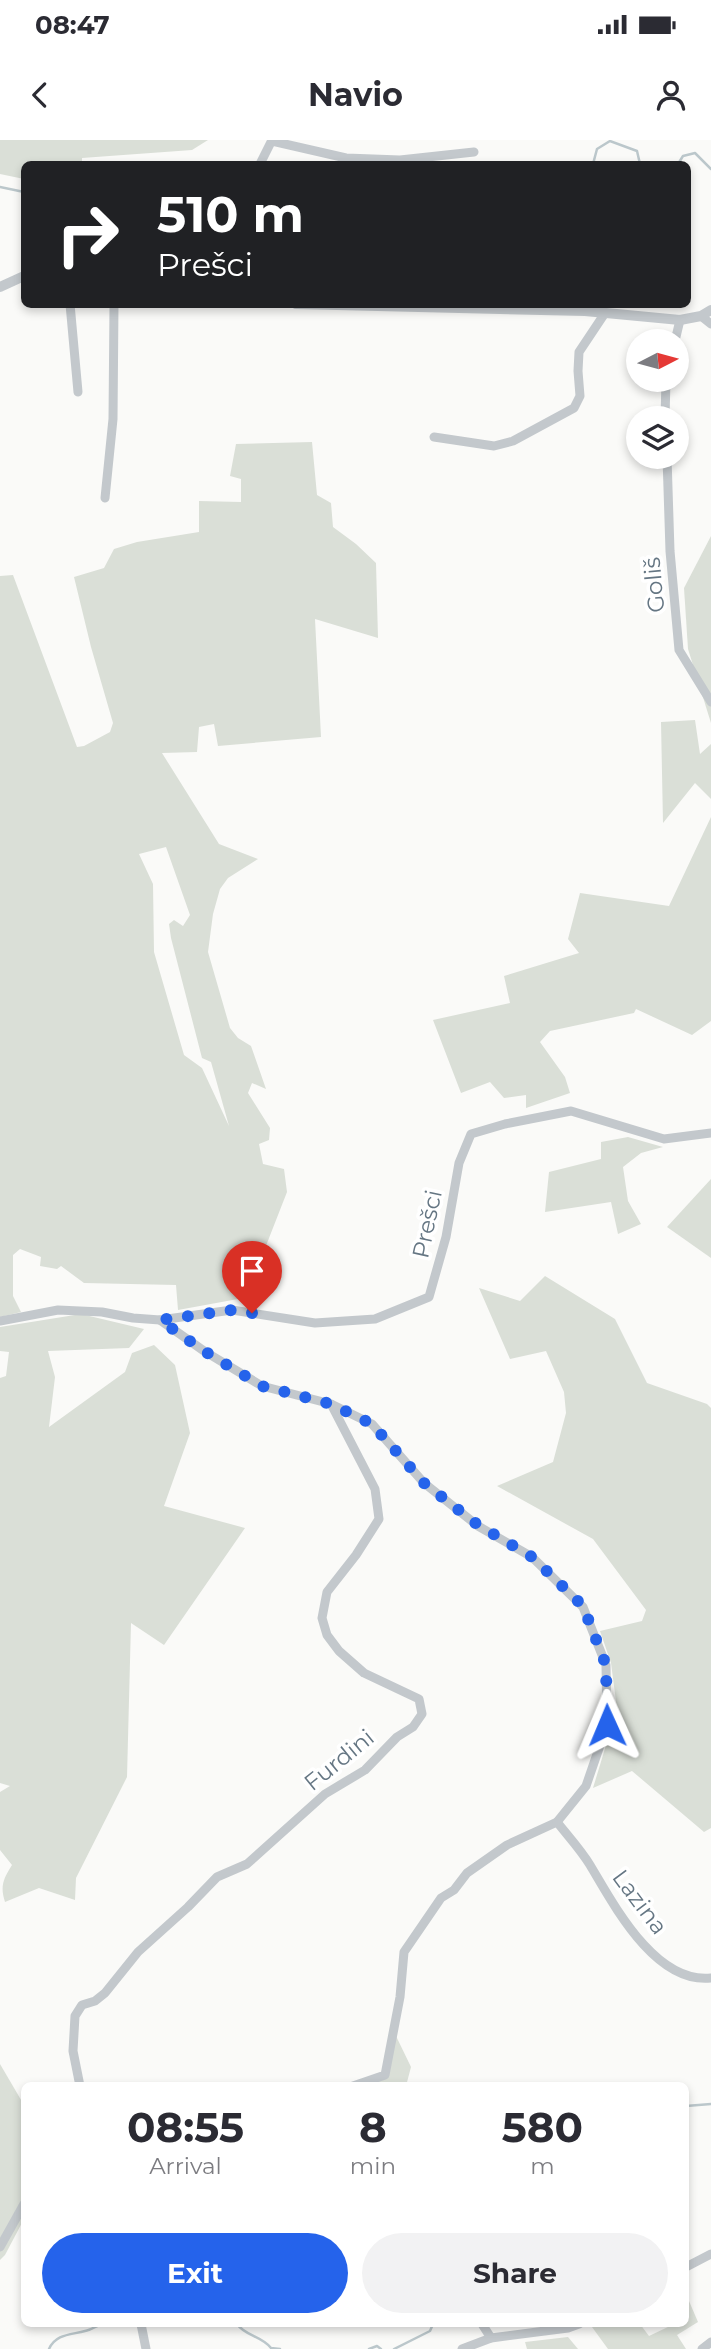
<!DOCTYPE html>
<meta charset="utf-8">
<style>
:root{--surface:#fff;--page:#f2f2f3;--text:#2b2b33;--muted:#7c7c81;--accent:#2563eb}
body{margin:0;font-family:Montserrat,sans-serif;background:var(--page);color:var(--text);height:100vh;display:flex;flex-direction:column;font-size:26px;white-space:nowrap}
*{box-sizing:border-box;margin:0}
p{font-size:23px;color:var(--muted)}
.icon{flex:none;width:38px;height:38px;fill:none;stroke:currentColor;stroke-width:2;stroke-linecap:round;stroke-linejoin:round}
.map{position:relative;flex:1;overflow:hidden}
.drawer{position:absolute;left:21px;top:1942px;width:668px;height:245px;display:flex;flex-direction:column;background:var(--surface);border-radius:10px;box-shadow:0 4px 10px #0003}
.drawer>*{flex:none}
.top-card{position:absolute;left:21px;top:21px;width:670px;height:147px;border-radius:10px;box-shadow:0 4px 10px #0003;background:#202124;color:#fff;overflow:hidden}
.needle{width:46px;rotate:84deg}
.fabs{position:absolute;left:626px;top:189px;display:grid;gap:14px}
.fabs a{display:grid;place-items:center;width:63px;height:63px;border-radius:50%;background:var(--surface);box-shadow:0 4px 10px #0003;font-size:35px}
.pin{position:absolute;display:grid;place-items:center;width:60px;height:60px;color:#fff;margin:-72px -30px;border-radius:50% 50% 50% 0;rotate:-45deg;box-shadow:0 0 7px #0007}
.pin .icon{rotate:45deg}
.me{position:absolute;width:77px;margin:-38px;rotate:359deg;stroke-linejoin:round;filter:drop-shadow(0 0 5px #0008)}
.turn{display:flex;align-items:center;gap:24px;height:147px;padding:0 21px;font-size:32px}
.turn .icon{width:91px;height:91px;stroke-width:2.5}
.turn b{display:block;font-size:49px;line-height:60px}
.eta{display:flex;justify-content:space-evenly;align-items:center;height:119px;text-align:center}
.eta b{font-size:42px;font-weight:700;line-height:49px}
.cta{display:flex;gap:14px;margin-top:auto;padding:14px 21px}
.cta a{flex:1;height:80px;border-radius:42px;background:var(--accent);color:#fff;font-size:28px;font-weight:700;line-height:80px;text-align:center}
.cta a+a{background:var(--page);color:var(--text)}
.status{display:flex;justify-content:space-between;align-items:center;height:49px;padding:0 35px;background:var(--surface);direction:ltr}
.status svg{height:19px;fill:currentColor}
header{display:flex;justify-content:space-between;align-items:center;height:91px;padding:0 21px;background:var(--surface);font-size:32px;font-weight:700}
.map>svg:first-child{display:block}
.green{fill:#dadfd7;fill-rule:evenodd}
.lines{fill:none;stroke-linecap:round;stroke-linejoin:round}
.stream{stroke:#bbc7cb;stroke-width:2.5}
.minor{stroke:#c3c8cc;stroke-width:9}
.tertiary{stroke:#c3c8cc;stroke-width:10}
.route{stroke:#2563eb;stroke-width:12;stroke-dasharray:0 21.6}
.labels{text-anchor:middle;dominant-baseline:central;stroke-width:7;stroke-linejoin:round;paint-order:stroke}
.street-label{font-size:23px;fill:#657683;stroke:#fff}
</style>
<div class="status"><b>08:47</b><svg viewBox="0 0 49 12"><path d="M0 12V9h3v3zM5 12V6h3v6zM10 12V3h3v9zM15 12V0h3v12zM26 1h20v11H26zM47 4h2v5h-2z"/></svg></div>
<header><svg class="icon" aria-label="back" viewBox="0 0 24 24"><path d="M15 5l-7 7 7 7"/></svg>Navio<svg class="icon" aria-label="person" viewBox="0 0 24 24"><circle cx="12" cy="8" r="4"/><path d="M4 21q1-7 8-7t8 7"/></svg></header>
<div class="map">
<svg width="711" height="2209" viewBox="0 0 711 2209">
<rect width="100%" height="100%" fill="#fafaf8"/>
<g class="green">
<path d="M 0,0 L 208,0 L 192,10 L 82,18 L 82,24 L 24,24 L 24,39 L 0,34 Z"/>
<path d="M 312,302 L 317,355 L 331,363 L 333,387 L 356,404 L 376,423 L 378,498 L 315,479 L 321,597 L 218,606 L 214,584 L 199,587 L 197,612 L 162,613 L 219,704 L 258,719 L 228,738 L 220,749 L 213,774 L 208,812 L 230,888 L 238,898 L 251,906 L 266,949 L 252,943 L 248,953 L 270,988 L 269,1000 L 259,1004 L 263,1024 L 284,1029 L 287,1052 L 255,1134 L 249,1157 L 178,1170 L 176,1145 L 84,1143 L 61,1126 L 57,1129 L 40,1126 L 41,1117 L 20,1109 L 13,1115 L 13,1156 L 21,1172 L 0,1177 L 0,436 L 13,435 L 77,607 L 84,606 L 110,592 L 113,583 L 91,507 L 74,437 L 104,428 L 114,409 L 137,402 L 199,392 L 199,361 L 241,362 L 241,339 L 230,336 L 236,304 ZM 166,707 L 190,775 L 183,786 L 174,780 L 169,784 L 171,798 L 202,918 L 211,922 L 229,986 L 202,928 L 184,915 L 154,812 L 153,744 L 139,714 Z"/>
<path d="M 711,396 L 711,583 L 688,509 L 684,448 Z"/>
<path d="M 695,580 L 700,614 L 711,604 L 711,659 L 695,643 L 663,683 L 661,582 Z"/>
<path d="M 711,677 L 711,881 L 692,895 L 636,869 L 634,873 L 550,891 L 540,902 L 565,937 L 570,953 L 526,968 L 526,955 L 504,958 L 490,942 L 461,953 L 433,880 L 510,863 L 504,836 L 579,813 L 568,799 L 580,753 L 669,766 Z"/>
<path d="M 628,997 L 663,1007 L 641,1013 L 623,1027 L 628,1061 L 641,1084 L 618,1094 L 611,1062 L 545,1072 L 549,1032 L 601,1019 L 601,1002 Z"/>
<path d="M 711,1039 L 711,1118 L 667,1087 Z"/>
<path d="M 545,1136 L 615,1179 L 647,1243 L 707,1264 L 711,1268 L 711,1688 L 704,1692 L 632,1631 L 593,1648 L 617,1569 L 611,1523 L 600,1491 L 642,1481 L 646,1470 L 593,1399 L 497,1346 L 553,1322 L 566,1273 L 564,1252 L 546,1211 L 510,1219 L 479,1148 L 520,1161 Z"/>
<path d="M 81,1174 L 144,1189 L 129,1208 L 48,1211 L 55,1237 L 49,1287 L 125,1232 L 132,1213 L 154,1205 L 175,1225 L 190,1293 L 164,1366 L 245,1388 L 164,1505 L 131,1483 L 127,1637 L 76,1738 L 75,1760 L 39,1748 L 5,1762 C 0,1747 3,1739 12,1725 L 0,1710 L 0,1652 L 10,1646 L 0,1643 L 0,1238 L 6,1236 L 9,1212 L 0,1211 L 0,1187 Z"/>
<path d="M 396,1896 L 411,1927 L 406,1946 L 358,1946 L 388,1936 Z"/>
<path d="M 0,1924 L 24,1965 L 24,2079 L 5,2115 L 0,2120 Z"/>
<path d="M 686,2154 L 698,2182 L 677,2195 L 686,2209 L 608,2209 L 592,2187 L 597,2184 L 640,2184 L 649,2196 L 670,2186 L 669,2184 L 686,2184 Z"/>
<path d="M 568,2197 L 578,2209 L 527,2209 L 525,2202 Z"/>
</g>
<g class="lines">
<g class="stream">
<path d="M 593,24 L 597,9 L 610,1 L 637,11 L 640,24"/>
<path d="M 678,24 L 683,16 L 695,13 L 711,29"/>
<path d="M 0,47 L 24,52"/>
<path d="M 686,1966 L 711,1964"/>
<path d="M 116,2184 L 128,2184"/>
<path d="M 237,2184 C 245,2196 262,2196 271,2208 L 280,2209"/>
<path d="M 49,2209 C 56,2194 70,2195 85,2191 C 91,2190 96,2186 102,2184"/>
<path d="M 369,2209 L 377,2206 L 381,2209"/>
<path d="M 394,2209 L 430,2191 L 433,2184"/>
</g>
<g class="minor">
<path d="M 272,1 L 346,18 L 400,20 L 474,12"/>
<path d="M 260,24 L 272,0"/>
<path d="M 70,164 L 78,252"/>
<path d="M 701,176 L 711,184"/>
<path d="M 675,201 L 680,180"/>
<path d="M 665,278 L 666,240"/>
<path d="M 434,297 L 494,306 L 513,301 L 574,268 L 580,256 L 578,231 L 579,212 L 605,173"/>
<path d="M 667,317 L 670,411 L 679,510 L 711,562"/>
<path d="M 105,358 L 113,279 L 114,164"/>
<path d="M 160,1180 L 204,1211 L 262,1246 L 331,1264 L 372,1284 L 424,1343 L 478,1386 L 532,1417 L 583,1467 L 606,1525 L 607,1585 L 586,1646 L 557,1682 L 507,1705 L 467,1733 L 454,1750 L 441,1758 L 404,1812 L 400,1857 L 385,1935 L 353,1946"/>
<path d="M 0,1181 L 58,1170 L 102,1172 L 133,1178 L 160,1180 L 232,1170 L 315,1183 L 375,1179 L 429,1157 L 446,1097 L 459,1023 L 471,994 L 505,984 L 571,971 L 664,999 L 711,993"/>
<path d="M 557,1682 C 568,1696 581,1710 590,1725 C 614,1765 655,1844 711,1838"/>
<path d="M 80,1946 L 73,1911 L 75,1876 L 82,1865 L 95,1861 L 105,1853 L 138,1812 L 188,1767 L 217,1737 L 247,1724 L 325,1654 L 365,1630 L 397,1597 L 413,1587 L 422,1574 L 419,1559 L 364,1533 L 339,1511 L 327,1495 L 322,1478 L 327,1452 L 356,1415 L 379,1379 L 375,1349 L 331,1264"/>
<path d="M 0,2107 L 24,2064"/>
<path d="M 686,2127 L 711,2114"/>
<path d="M 141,2184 L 146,2209"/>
<path d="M 482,2184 L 491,2198"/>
<path d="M 462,2209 L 491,2198 L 568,2188 L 579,2184"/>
<path d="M 702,2209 L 711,2202"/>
</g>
<g class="tertiary">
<path d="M 0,147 L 24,136"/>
<path d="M 296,164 L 585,171 L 680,180 L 701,176 L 711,170"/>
</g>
</g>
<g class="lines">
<path class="route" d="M 252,1173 L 232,1170 L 160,1180 L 204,1211 L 262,1246 L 331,1264 L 372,1284 L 424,1343 L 478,1385 L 532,1417 L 583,1466 L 606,1525 L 607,1585"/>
</g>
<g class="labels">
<g class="street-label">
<text transform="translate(654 445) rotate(-95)">Goliš</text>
<text transform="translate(427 1084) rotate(-78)">Prešci</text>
<text transform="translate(339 1620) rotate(-39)">Furdini</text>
<text transform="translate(640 1762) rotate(53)">Lazina</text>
</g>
</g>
</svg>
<div class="fabs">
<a><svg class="needle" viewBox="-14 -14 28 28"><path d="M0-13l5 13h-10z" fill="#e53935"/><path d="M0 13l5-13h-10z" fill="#7c7c81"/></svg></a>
<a><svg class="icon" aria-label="layers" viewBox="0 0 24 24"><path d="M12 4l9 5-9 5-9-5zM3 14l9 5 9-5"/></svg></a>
</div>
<div class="pin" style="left:252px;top:1173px;background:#d93025"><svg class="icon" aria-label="arrive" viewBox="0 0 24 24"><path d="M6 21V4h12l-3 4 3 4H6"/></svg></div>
<svg class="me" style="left:607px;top:1585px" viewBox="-20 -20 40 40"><path d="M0-17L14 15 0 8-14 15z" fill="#2563eb" stroke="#fff" stroke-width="4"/></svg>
<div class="top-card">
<div class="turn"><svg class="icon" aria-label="right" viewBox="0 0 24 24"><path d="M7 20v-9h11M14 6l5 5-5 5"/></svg><div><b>510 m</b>Prešci</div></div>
</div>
<section class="drawer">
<div class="eta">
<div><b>08:55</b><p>Arrival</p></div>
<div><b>8</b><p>min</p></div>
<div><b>580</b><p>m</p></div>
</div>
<div class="cta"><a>Exit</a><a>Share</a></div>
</section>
</div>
